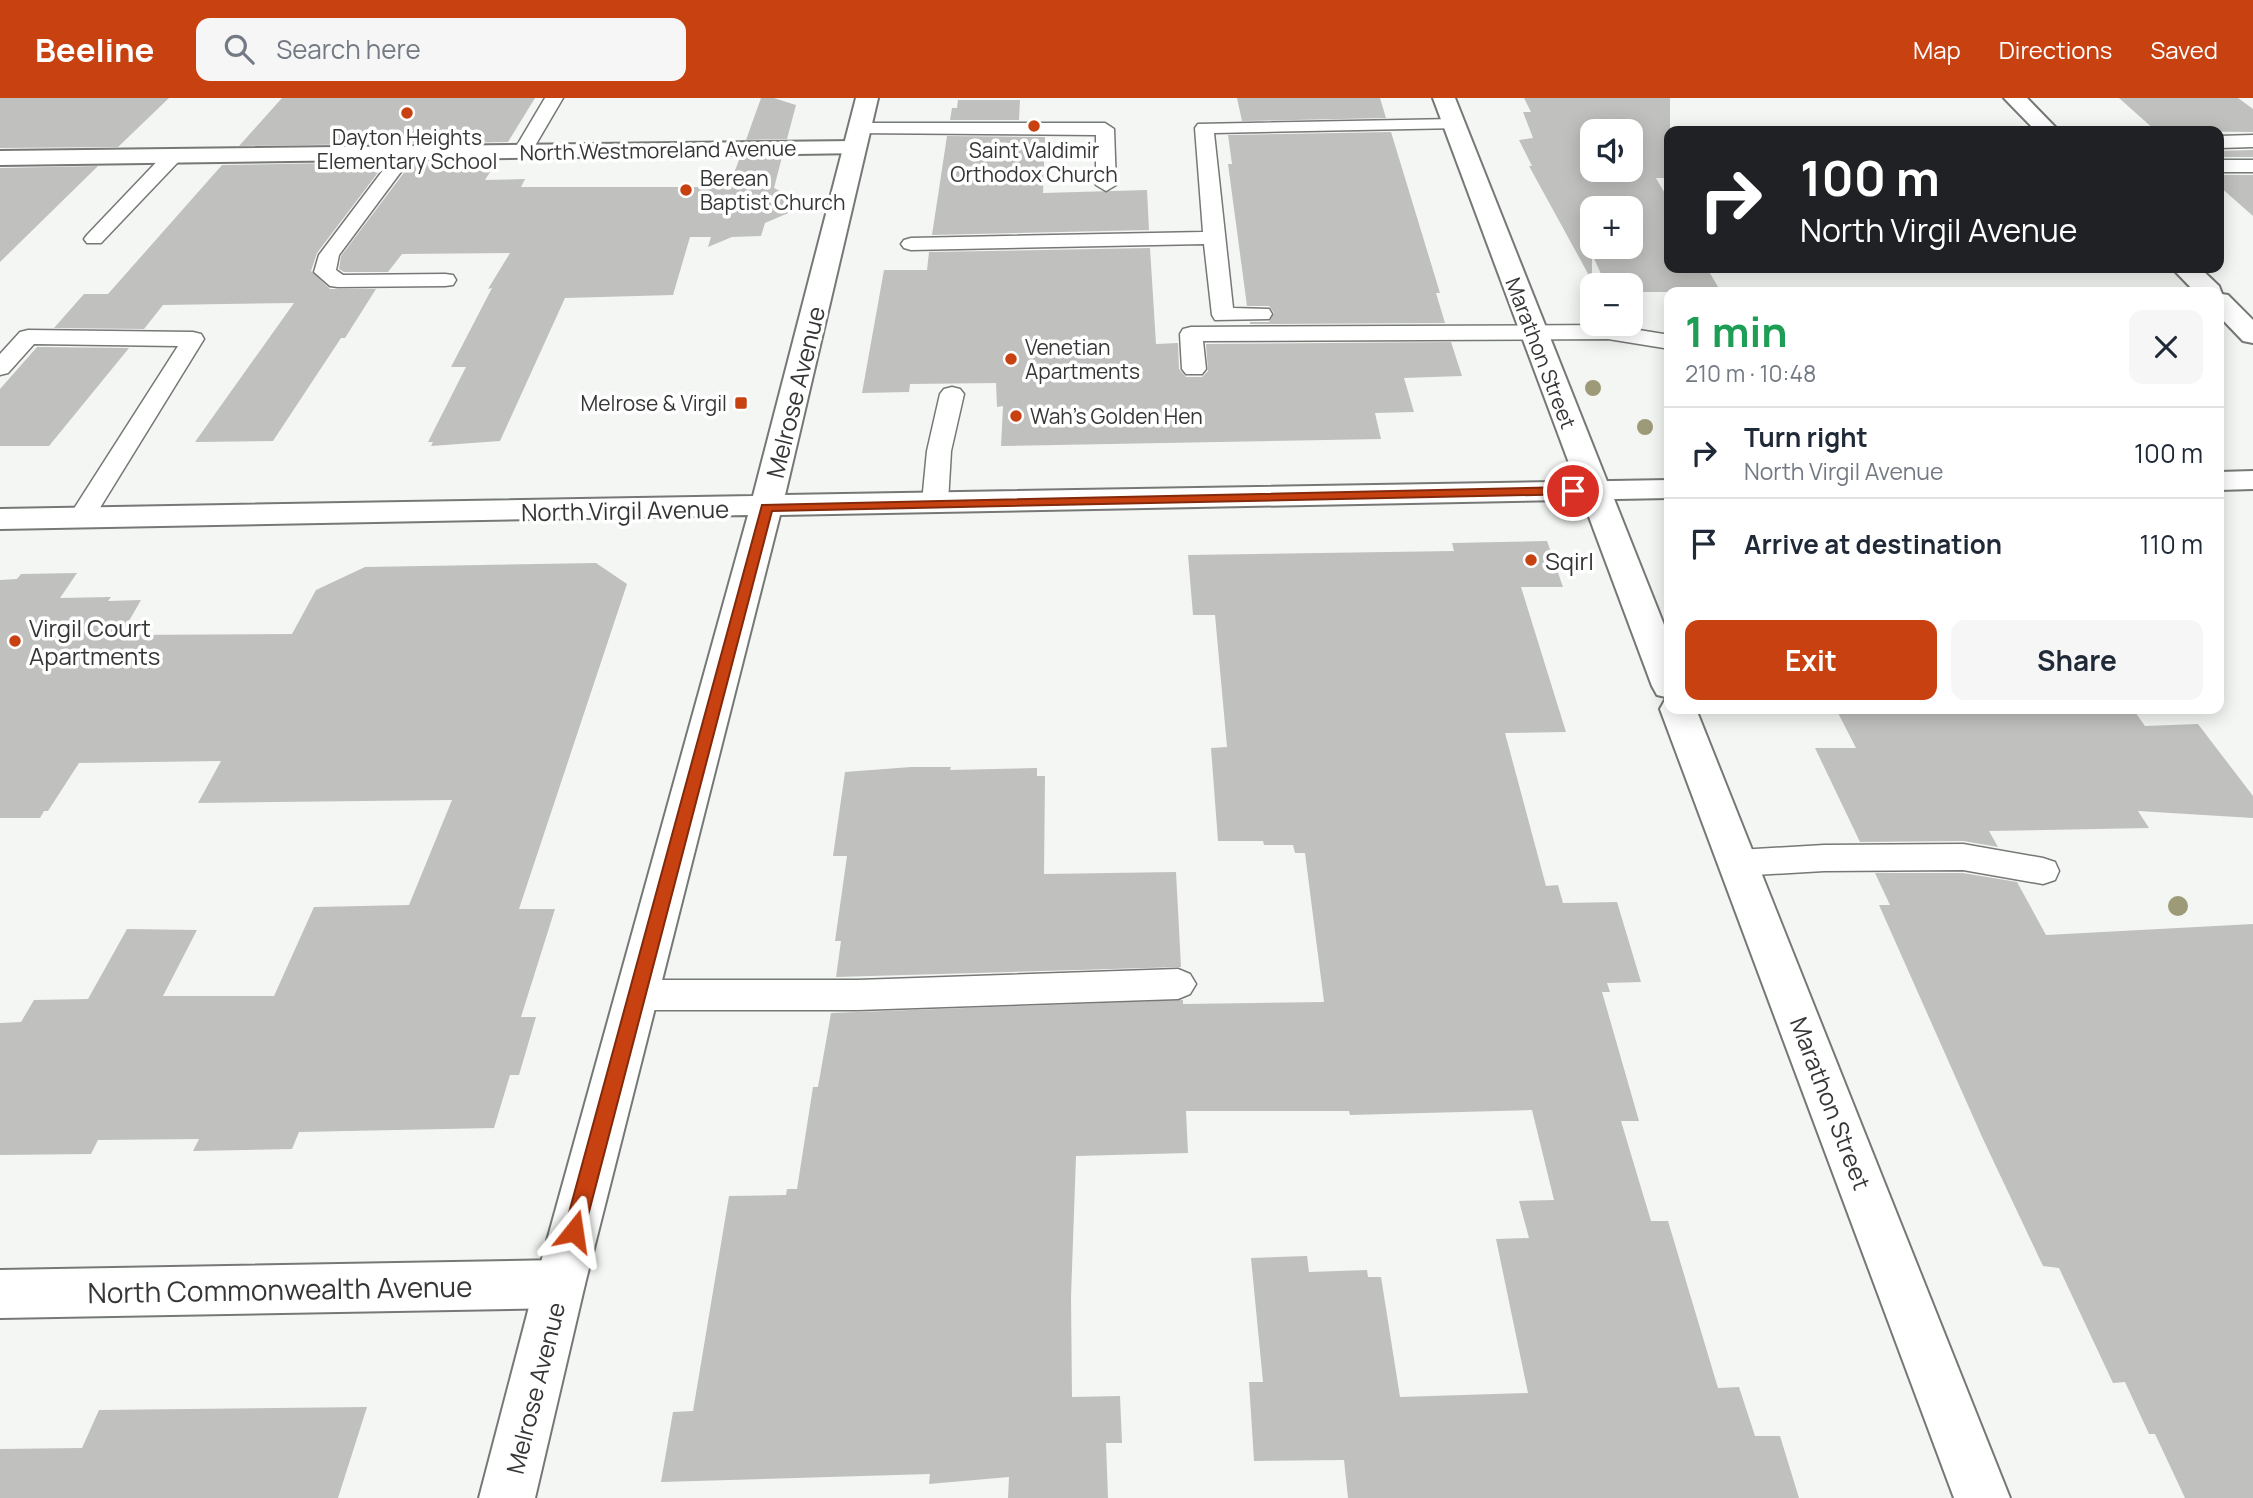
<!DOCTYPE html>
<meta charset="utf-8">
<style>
:root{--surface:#fff;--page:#f6f6f7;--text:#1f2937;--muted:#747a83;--line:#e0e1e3;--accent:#c84111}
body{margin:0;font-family:Manrope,sans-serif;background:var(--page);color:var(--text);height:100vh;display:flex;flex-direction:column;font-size:26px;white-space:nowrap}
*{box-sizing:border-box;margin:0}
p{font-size:23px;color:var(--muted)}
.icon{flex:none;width:38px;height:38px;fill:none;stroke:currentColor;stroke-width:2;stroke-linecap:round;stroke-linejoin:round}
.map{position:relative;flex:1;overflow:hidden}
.panel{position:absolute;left:1664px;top:189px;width:560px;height:427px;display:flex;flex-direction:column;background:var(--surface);border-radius:14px;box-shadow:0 4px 18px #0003}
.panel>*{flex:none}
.guide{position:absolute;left:1664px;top:28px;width:560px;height:147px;border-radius:14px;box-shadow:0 4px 18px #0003;background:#202124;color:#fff;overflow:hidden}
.buttons{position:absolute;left:1580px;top:21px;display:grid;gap:14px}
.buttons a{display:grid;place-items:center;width:63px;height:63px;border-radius:14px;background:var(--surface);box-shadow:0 4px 18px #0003;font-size:35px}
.pin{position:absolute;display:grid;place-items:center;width:60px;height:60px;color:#fff;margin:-30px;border:4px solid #fff;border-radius:50%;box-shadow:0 2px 7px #0007}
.me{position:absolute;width:77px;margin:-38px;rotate:15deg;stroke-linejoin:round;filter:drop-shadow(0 0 5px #0008)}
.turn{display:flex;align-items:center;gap:24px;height:147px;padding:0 21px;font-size:32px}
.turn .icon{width:91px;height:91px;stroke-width:2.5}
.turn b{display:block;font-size:49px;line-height:60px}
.round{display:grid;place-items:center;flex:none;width:74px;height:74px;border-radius:14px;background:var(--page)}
.overview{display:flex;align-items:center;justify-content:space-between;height:119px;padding:0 21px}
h1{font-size:42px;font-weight:700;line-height:52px;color:#1e9e55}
.cta{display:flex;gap:14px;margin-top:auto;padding:14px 21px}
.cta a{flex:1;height:80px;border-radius:14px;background:var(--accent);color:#fff;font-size:28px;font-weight:700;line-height:80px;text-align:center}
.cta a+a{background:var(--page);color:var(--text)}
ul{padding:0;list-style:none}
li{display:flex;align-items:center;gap:21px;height:91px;padding:0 21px;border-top:2px solid var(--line)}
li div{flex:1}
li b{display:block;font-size:26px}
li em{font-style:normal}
header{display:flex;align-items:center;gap:42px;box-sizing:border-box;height:98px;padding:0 35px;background:var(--accent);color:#fff}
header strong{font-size:33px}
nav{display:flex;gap:38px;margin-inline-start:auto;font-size:24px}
.search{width:490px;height:63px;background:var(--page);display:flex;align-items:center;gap:18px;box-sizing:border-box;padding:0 24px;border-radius:14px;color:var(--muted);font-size:26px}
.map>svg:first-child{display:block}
.building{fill:#c0c1be;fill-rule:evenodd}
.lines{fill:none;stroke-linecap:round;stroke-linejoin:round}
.service-casing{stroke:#757875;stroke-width:3}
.minor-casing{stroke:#757875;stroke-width:4}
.secondary-casing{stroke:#757875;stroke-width:4}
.service{fill:#fff;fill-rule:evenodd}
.minor{fill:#fff;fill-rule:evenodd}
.secondary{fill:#fff;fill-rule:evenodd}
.tree{fill:#9d9a78}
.route{fill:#c84111;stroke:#822a0b;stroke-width:2}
.poi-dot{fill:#c84111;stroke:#fff;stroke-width:2.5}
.labels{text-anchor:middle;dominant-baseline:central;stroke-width:7;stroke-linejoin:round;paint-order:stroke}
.far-poi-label{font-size:21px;fill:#353635;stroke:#fff;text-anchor:start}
.far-street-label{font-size:21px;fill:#353635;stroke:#fff}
.street-label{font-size:24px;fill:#353635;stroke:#fff}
.poi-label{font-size:24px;fill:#353635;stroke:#fff;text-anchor:start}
.near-street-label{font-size:28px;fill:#353635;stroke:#fff}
</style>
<header>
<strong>Beeline</strong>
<div class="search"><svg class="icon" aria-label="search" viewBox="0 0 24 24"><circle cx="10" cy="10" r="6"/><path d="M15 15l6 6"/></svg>Search here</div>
<nav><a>Map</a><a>Directions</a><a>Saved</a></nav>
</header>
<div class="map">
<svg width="2253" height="1400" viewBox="0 0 2253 1400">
<rect width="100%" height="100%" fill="#f3f6f3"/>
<g class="building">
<path d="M 0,0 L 169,0 L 118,49 L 0,50 Z"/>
<path d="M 282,0 L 535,0 L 508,44 L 239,48 Z"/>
<path d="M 761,0 L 774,0 L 796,7 L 787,41 L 746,42 Z"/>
<path d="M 1237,0 L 1380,0 L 1386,20 L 1242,23 Z"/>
<path d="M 1524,0 L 1670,0 L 1670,80 L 1656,80 L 1670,104 L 1670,170 L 1707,170 L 1721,194 L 1631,194 L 1631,187 L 1606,187 L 1592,156 L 1592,183 L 1529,68 L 1532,68 L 1519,42 L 1533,40 L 1523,14 L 1531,14 ZM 1592,33 L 1631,33 L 1631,72 L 1592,72 ZM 1592,110 L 1631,110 L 1631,149 L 1592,149 Z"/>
<path d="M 2119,0 L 2238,0 L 2253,11 L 2253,34 L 2156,33 Z"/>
<path d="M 958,2 L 1020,2 L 1019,22 L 950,22 L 952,10 L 957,10 Z"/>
<path d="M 1391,34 L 1440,195 L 1436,195 L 1445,225 L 1250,226 L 1250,224 L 1269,224 L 1274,215 L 1269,208 L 1247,208 L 1228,66 L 1232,66 L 1228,37 Z"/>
<path d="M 947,38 L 1045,39 L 1043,95 L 1147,92 L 1149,132 L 932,137 Z"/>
<path d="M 2253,52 L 2253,59 L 2219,59 L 2219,53 Z"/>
<path d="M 740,59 L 782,59 L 774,90 L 807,107 L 765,125 L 761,138 L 732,139 L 708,149 L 711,139 L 690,139 L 673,197 L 565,200 L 500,343 L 431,348 L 433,344 L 428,344 L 466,269 L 451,269 L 492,190 L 488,191 L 510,155 L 402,156 L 388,174 L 344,174 L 339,171 L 341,158 L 412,64 L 497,63 L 485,82 L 525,81 L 521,89 L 729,89 Z"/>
<path d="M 386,64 L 317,155 L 311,173 L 330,191 L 376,191 L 345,240 L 341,240 L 273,343 L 195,344 L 294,205 L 163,207 L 144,231 L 54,230 L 84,196 L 108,196 L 222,67 Z"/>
<path d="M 98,68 L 0,164 L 0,70 Z"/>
<path d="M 2219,77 L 2253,77 L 2253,118 L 2219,88 Z"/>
<path d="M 1150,150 L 1156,246 L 1178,245 L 1179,271 L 1186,279 L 1202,279 L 1208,273 L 1206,246 L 1451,244 L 1462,278 L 1404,280 L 1414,314 L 1375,315 L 1381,341 L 1001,348 L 1003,308 L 997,309 L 996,285 L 910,286 L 909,294 L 862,295 L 884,172 L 927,172 L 929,154 Z"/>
<path d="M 37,249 L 129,250 L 49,348 L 0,348 L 0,291 Z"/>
<path d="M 1547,443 L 1563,489 L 1521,489 L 1566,634 L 1505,635 L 1546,788 L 1558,787 L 1563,805 L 1617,804 L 1641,884 L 1607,885 L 1610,894 L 1602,894 L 1639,1023 L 1621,1023 L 1651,1123 L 1668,1123 L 1718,1290 L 1739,1289 L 1755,1338 L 1780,1338 L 1799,1400 L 1348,1400 L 1344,1362 L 1254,1363 L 1249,1284 L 1263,1284 L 1251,1160 L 1307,1158 L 1309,1174 L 1367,1172 L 1368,1179 L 1381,1179 L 1400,1299 L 1528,1295 L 1496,1141 L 1529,1140 L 1519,1103 L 1554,1102 L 1532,1012 L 1350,1017 L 1349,1013 L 1186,1013 L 1188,1055 L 1076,1058 L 1071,1199 L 1072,1299 L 1120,1298 L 1122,1345 L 1106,1345 L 1108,1400 L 1008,1400 L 1009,1379 L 929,1386 L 930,1376 L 661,1384 L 673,1314 L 693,1313 L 729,1098 L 786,1097 L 787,1091 L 797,1091 L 813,989 L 818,989 L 831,915 L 1183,902 L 1183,906 L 1324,904 L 1305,755 L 1295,755 L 1293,747 L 1264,747 L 1263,743 L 1218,743 L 1211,650 L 1227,649 L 1215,517 L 1193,517 L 1188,457 L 1454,453 L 1452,445 Z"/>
<path d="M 596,465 L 627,486 L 519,811 L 555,811 L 521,919 L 536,919 L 519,977 L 510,977 L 494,1030 L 299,1034 L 292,1051 L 193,1053 L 199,1041 L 98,1042 L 91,1056 L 0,1057 L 0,925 L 21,924 L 34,902 L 88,901 L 127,831 L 197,832 L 163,898 L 274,898 L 314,809 L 409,807 L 452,702 L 198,705 L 221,663 L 79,665 L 48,713 L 44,713 L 40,720 L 0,720 L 0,482 L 17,481 L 21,476 L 77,475 L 60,500 L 111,499 L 108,503 L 141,502 L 121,537 L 292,536 L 316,492 L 365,469 Z"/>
<path d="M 1836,611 L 2133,611 L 2145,628 L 2198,626 L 2253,698 L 2253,720 L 2138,713 L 2149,730 L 1989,733 L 1998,749 L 1963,743 L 1860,744 L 1815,650 L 1856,650 Z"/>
<path d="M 911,669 L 951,669 L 950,672 L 1037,670 L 1037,678 L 1045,678 L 1044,776 L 1176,774 L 1181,869 L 836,879 L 841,843 L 835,843 L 847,758 L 833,758 L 845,674 Z"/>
<path d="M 1875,775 L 1963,775 L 2017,784 L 2046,837 L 2253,826 L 2253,1400 L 2185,1400 L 2155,1336 L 2149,1336 L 2125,1284 L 2113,1285 L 2059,1170 L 2043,1168 L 1983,1041 L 1879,807 L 1890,807 Z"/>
<path d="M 367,1309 L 338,1400 L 0,1400 L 0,1351 L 82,1350 L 99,1312 Z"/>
</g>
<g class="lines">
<g class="service-casing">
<g id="service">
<path d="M 545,0 L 563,0 L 529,58 L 515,58 L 513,54 Z"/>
<path d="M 1454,21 L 1463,26 L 1460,30 L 1214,35 L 1233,210 L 1269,211 L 1272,216 L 1269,221 L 1215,222 L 1212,217 L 1204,146 L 911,152 L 904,150 L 901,146 L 904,142 L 911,140 L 1203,134 L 1195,30 L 1198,26 Z"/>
<path d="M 859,25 L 1105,25 L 1114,31 L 1116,87 L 1106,93 L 1096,87 L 1096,37 L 852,35 L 850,31 L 852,27 Z"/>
<path d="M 2253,37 L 2253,49 L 2219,50 L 2219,38 Z"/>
<path d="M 406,49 L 415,55 L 339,157 L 336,172 L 343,177 L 445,176 L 453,177 L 456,182 L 453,187 L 445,188 L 338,189 L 330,188 L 314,174 L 319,157 L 399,51 Z"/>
<path d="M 173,52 L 182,58 L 180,62 L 101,145 L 87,145 L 84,141 L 87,137 L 166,54 Z"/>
<rect x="2219" y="62" width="34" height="12"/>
<path d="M 1608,227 L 1670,237 L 1670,251 L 1608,241 L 1203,243 L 1206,271 L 1202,276 L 1186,276 L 1182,271 L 1180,236 L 1183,231 L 1191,229 Z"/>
<path d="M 28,232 L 193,234 L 201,236 L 204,241 L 90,426 L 81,428 L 72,426 L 68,420 L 178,248 L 34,246 L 8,275 L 0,277 L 0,256 L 20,234 Z"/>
<path d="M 952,289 L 960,291 L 964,296 L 951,353 L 948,404 L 944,410 L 935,412 L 926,410 L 922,404 L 927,353 L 940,296 L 944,291 Z"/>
<path d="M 1963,746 L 2043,760 L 2055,764 L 2059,773 L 2055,782 L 2043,786 L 1963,772 L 1824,773 L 1738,778 L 1726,774 L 1722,765 L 1726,756 L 1738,752 L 1824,747 Z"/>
<path d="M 1178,871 L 1190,876 L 1196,886 L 1190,896 L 1178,901 L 858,912 L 637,912 L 624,907 L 619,897 L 624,887 L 637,882 L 858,882 Z"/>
</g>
</g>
<g class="minor-casing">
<g id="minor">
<path d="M 1433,0 L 1455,0 L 1670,542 L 1670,600 L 1657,597 L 1652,588 Z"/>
<path d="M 2004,0 L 2027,0 L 2059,33 L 2036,33 Z"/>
<path d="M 855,43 L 863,45 L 866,50 L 863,55 L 0,67 L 0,53 Z"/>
<path d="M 2172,170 L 2200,170 L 2219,188 L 2222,196 L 2228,197 L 2253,222 L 2253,245 L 2243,243 L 2219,218 L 2219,194 L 2195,194 Z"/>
<path d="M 1670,601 L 1670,611 L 1696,611 L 2010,1400 L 1954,1400 L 1660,611 L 1665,602 Z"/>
<path d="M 560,1162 L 578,1169 L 585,1186 L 578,1203 L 560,1210 L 0,1220 L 0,1172 Z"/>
</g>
</g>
<g class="secondary-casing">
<g id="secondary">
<path d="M 856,0 L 878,0 L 785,397 L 1670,382 L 1670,400 L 780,417 L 585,1186 L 535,1400 L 479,1400 L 535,1186 L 748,417 L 0,431 L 0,411 L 753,398 Z"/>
<path d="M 2253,373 L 2253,391 L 2219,392 L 2219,374 Z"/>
</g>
</g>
<use href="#service" class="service"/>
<use href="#minor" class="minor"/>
<use href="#secondary" class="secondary"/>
</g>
<g class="tree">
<circle cx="1593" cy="290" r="8"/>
<circle cx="1645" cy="329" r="8"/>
<circle cx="2178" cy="808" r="10"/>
</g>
<path class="route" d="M 1573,389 L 1580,393 L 1578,396 L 772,413 L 584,1133 L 581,1140 L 574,1143 L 567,1140 L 564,1133 L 762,407 Z"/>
<g class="poi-dot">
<circle cx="407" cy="15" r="7"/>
<circle cx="1034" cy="28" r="7"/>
<circle cx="686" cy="92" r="7"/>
<circle cx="1011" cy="261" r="7"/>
<rect x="734" y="298" width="14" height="14" rx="3.5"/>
<circle cx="1016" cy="318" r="7"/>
<circle cx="1531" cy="462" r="7"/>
<circle cx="15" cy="543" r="7"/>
</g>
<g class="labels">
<g class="far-poi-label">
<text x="407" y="39" text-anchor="middle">Dayton Heights<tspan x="407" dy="24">Elementary School</tspan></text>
<text x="1034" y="52" text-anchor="middle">Saint Valdimir<tspan x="1034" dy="24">Orthodox Church</tspan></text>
<text x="700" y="80">Berean<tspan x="700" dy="24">Baptist Church</tspan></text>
<text x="1025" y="249">Venetian<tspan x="1025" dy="24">Apartments</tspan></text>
<text x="727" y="305" text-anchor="end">Melrose &amp; Virgil</text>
<text x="1030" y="318">Wah's Golden Hen</text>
</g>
<g class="far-street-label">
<text transform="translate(658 52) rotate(-1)">North Westmoreland Avenue</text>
<text transform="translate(1541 255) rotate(69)">Marathon Street</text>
</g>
<g class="street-label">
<text transform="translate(795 294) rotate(-76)">Melrose Avenue</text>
<text transform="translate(625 412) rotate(-1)">North Virgil Avenue</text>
<text transform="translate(1831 1005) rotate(69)">Marathon Street</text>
<text transform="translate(535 1290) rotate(-76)">Melrose Avenue</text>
</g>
<g class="poi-label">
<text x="1545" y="462">Sqirl</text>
<text x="29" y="529">Virgil Court<tspan x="29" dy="28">Apartments</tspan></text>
</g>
<g class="near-street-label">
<text transform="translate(280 1191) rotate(-1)">North Commonwealth Avenue</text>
</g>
</g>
</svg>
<div class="buttons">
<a><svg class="icon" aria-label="sound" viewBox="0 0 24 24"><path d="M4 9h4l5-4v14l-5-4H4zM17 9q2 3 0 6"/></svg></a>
<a>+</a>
<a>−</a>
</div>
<div class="pin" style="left:1573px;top:393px;background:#d93025"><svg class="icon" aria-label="arrive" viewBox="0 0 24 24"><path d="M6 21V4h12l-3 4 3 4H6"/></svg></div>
<svg class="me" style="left:574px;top:1133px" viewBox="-20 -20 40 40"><path d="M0-17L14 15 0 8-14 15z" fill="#c84111" stroke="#fff" stroke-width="4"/></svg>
<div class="guide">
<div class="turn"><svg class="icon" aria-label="right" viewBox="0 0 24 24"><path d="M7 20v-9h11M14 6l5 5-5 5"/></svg><div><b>100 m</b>North Virgil Avenue</div></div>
</div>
<section class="panel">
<div class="overview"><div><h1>1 min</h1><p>210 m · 10:48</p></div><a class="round"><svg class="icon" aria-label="close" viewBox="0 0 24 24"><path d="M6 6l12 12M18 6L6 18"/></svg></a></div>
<ul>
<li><svg class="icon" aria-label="right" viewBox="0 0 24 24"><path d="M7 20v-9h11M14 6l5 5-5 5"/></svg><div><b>Turn right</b><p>North Virgil Avenue</p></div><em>100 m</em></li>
<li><svg class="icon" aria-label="arrive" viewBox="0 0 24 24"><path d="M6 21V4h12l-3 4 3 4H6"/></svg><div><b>Arrive at destination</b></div><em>110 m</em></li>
</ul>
<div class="cta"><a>Exit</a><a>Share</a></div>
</section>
</div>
